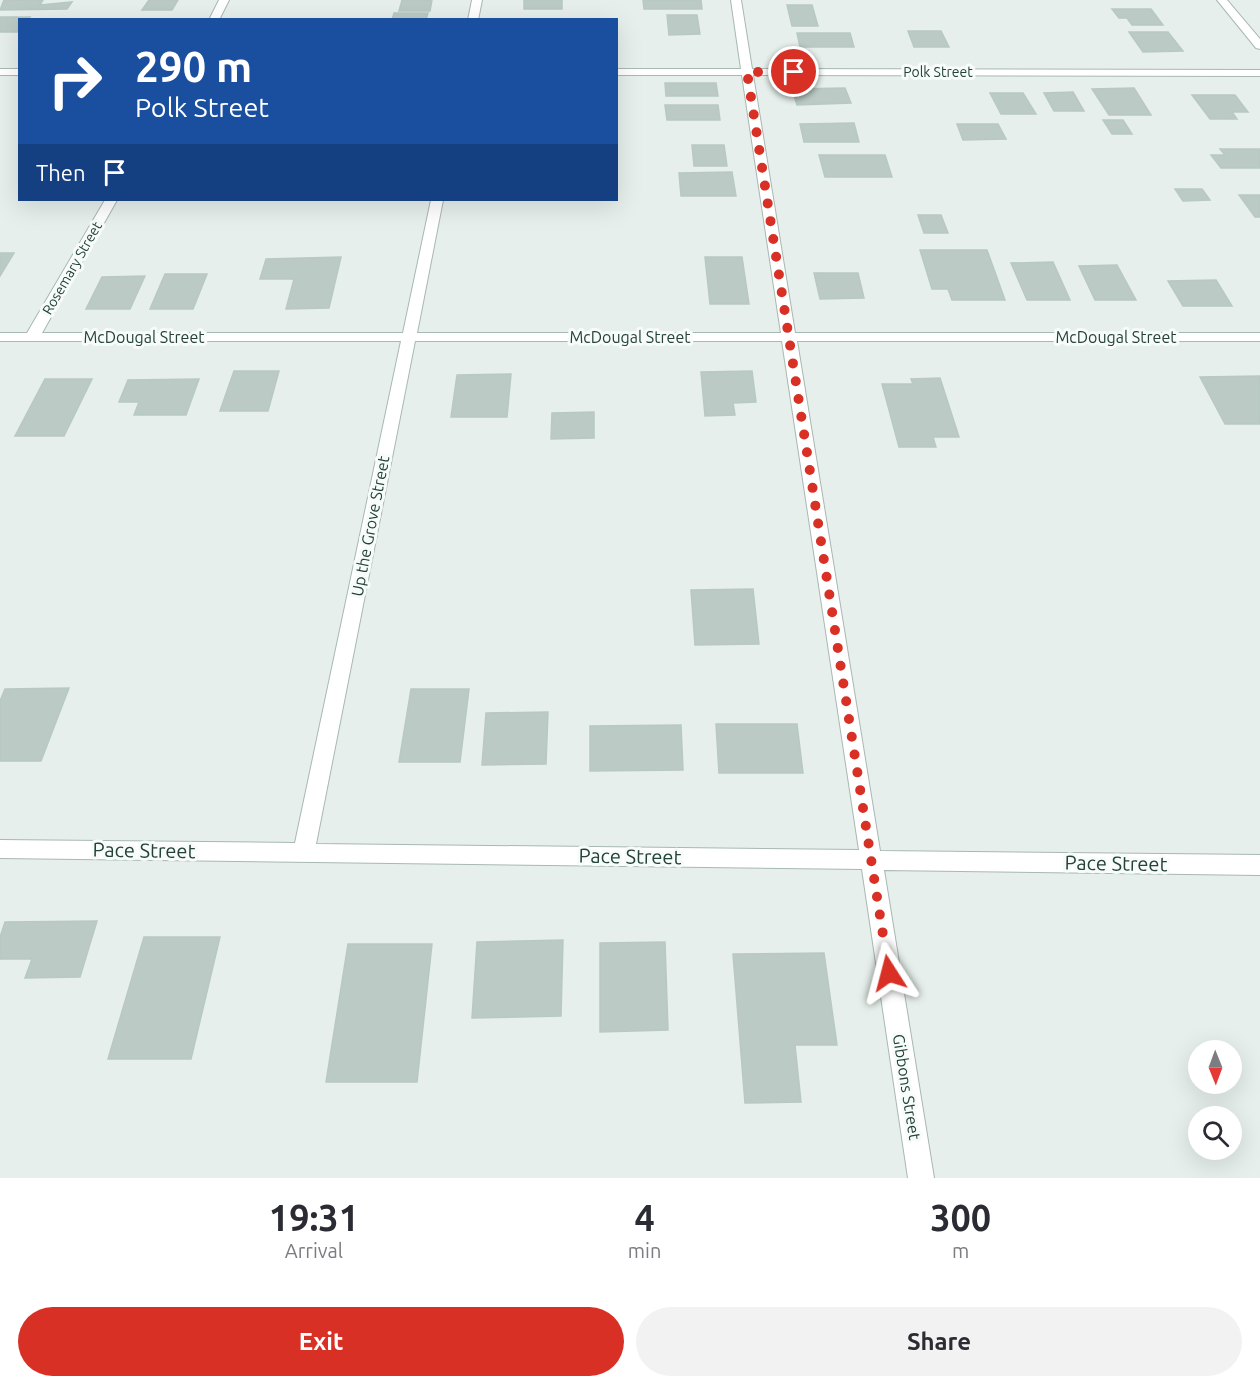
<!DOCTYPE html>
<style>
:root{--surface:#fff;--page:#f2f2f3;--text:#2b2b33;--muted:#7c7c81;--accent:#d93025}
body{margin:0;font-family:Ubuntu,sans-serif;background:var(--page);color:var(--text);height:100vh;display:flex;flex-direction:column;font-size:22px;white-space:nowrap}
*{box-sizing:border-box;margin:0}
p{font-size:20px;color:var(--muted)}
.icon{flex:none;width:33px;height:33px;fill:none;stroke:currentColor;stroke-width:2;stroke-linecap:round;stroke-linejoin:round}
.map{position:relative;height:1178px;overflow:hidden}
.side{display:flex;flex-direction:column;background:var(--surface);flex:1}
.side>*{flex:none}
.guide{position:absolute;left:18px;top:18px;width:600px;height:183px;border-radius:0px;box-shadow:0 6px 24px #0002;background:#1a4fa0;color:#fff;overflow:hidden}
.needle{width:39px;rotate:179deg}
.tools{position:absolute;left:1188px;top:1040px;display:grid;gap:12px}
.tools a{display:grid;place-items:center;width:54px;height:54px;border-radius:50%;background:var(--surface);box-shadow:0 6px 24px #0002;font-size:30px}
.pin{position:absolute;display:grid;place-items:center;width:51px;height:51px;color:#fff;margin:-26px;border:3px solid #fff;border-radius:50%;box-shadow:0 2px 6px #0007}
.me{position:absolute;width:66px;margin:-33px;rotate:351deg;stroke-linejoin:round;filter:drop-shadow(0 0 4px #0008)}
.turn{display:flex;align-items:center;gap:21px;height:126px;padding:0 18px;font-size:27px}
.turn .icon{width:78px;height:78px;stroke-width:2.5}
.turn b{display:block;font-size:42px;line-height:51px}
.then{display:flex;align-items:center;height:57px;padding:0 18px;background:#0003;gap:12px;font-size:22px}
.eta{display:flex;justify-content:space-evenly;align-items:center;height:102px;text-align:center}
.eta b{font-size:36px;font-weight:700;line-height:42px}
.primary-button{display:flex;gap:12px;margin-top:auto;padding:12px 18px}
.primary-button a{flex:1;height:69px;border-radius:36px;background:var(--accent);color:#fff;font-size:24px;font-weight:700;line-height:69px;text-align:center}
.primary-button a+a{background:var(--page);color:var(--text)}
.map>svg:first-child{display:block}
.building{fill:#bbcac4;stroke:#b8c9c2;stroke-width:1.5}
.lines{fill:none;stroke-linecap:round;stroke-linejoin:round}
.minor-casing{stroke:#a8b8b2;stroke-width:2}
.tertiary-casing{stroke:#a8b8b2;stroke-width:2}
.minor{fill:#fff;fill-rule:evenodd}
.tertiary{fill:#fff;fill-rule:evenodd}
.route{stroke:#d93025;stroke-width:10;stroke-dasharray:0 18}
.labels{text-anchor:middle;dominant-baseline:central;stroke-width:6;stroke-linejoin:round;paint-order:stroke}
.far-street-label{font-size:14px;fill:#24423a;stroke:#f7fbf9}
.street-label{font-size:16px;fill:#24423a;stroke:#f7fbf9}
.near-street-label{font-size:20px;fill:#24423a;stroke:#f7fbf9}
</style>
<div class="map">
<svg width="1260" height="1178" viewBox="0 0 1260 1178">
<rect width="100%" height="100%" fill="#e6efeb"/>
<g class="building">
<path d="M 4,0 L 43,0 L 40,5 L 72,2 L 67,9 L 0,10 Z"/>
<path d="M 149,0 L 178,0 L 172,10 L 142,10 Z"/>
<path d="M 402,0 L 432,0 L 430,11 L 399,11 Z"/>
<rect x="524" y="0" width="38" height="9"/>
<path d="M 643,0 L 701,0 L 702,9 L 644,9 Z"/>
<path d="M 787,5 L 812,5 L 818,26 L 792,26 Z"/>
<path d="M 1112,9 L 1151,9 L 1163,25 L 1132,25 L 1127,18 L 1119,18 Z"/>
<path d="M 394,13 L 428,13 L 426,20 L 392,20 Z"/>
<path d="M 667,15 L 697,15 L 700,34 L 669,35 Z"/>
<path d="M 0,17 L 30,17 L 28,20 L 20,20 L 19,32 L 0,32 Z"/>
<path d="M 908,31 L 941,31 L 949,47 L 914,47 Z"/>
<path d="M 1129,32 L 1168,32 L 1183,51 L 1143,52 Z"/>
<path d="M 797,33 L 850,33 L 854,47 L 800,47 Z"/>
<path d="M 665,83 L 716,83 L 718,96 L 666,96 Z"/>
<path d="M 845,88 L 851,103 L 797,105 L 792,89 Z"/>
<path d="M 1134,88 L 1151,115 L 1109,115 L 1092,89 Z"/>
<path d="M 1073,92 L 1084,111 L 1054,111 L 1044,93 Z"/>
<path d="M 990,93 L 1023,93 L 1036,114 L 1001,114 Z"/>
<path d="M 1192,95 L 1235,95 L 1248,112 L 1232,112 L 1237,119 L 1210,119 Z"/>
<path d="M 665,105 L 718,105 L 720,120 L 667,120 Z"/>
<path d="M 1103,120 L 1123,120 L 1132,134 L 1112,134 Z"/>
<path d="M 854,123 L 859,142 L 804,142 L 800,124 Z"/>
<path d="M 957,124 L 998,124 L 1006,139 L 963,140 Z"/>
<path d="M 692,145 L 724,145 L 727,166 L 694,166 Z"/>
<path d="M 1220,149 L 1260,149 L 1260,168 L 1221,168 L 1211,155 L 1225,155 Z"/>
<path d="M 819,155 L 885,155 L 892,177 L 825,177 Z"/>
<path d="M 732,172 L 736,196 L 681,196 L 679,173 Z"/>
<path d="M 1175,189 L 1202,189 L 1210,200 L 1183,201 Z"/>
<path d="M 1239,195 L 1260,195 L 1260,217 L 1255,217 Z"/>
<path d="M 918,215 L 941,215 L 948,233 L 924,233 Z"/>
<path d="M 920,250 L 987,250 L 1005,300 L 952,300 L 948,289 L 932,289 Z"/>
<path d="M 0,253 L 14,253 L 0,276 Z"/>
<path d="M 341,257 L 329,308 L 286,309 L 294,279 L 260,279 L 266,259 Z"/>
<path d="M 705,257 L 742,257 L 749,304 L 710,304 Z"/>
<path d="M 1053,262 L 1070,300 L 1027,300 L 1011,263 Z"/>
<path d="M 1117,265 L 1136,300 L 1095,300 L 1079,266 Z"/>
<path d="M 814,273 L 858,273 L 864,298 L 820,299 Z"/>
<path d="M 165,274 L 207,274 L 193,309 L 150,309 Z"/>
<path d="M 145,276 L 130,309 L 86,309 L 102,277 Z"/>
<path d="M 1216,280 L 1232,306 L 1183,306 L 1168,281 Z"/>
<path d="M 234,371 L 279,371 L 268,411 L 220,411 Z"/>
<path d="M 752,371 L 756,402 L 733,403 L 735,415 L 705,416 L 701,372 Z"/>
<path d="M 511,374 L 507,417 L 451,417 L 457,375 Z"/>
<path d="M 1260,376 L 1260,424 L 1225,424 L 1200,377 Z"/>
<path d="M 940,378 L 959,437 L 933,437 L 936,447 L 899,447 L 882,384 L 913,384 L 911,379 Z"/>
<path d="M 45,379 L 92,379 L 64,436 L 15,436 Z"/>
<path d="M 199,379 L 186,415 L 134,415 L 139,402 L 119,402 L 128,380 Z"/>
<path d="M 594,412 L 594,438 L 551,439 L 552,413 Z"/>
<path d="M 753,589 L 759,644 L 695,645 L 691,590 Z"/>
<path d="M 69,688 L 41,761 L 0,761 L 0,701 L 5,689 Z"/>
<path d="M 411,689 L 469,689 L 460,762 L 399,762 Z"/>
<path d="M 548,712 L 546,764 L 482,765 L 486,713 Z"/>
<path d="M 716,724 L 797,724 L 803,773 L 719,773 Z"/>
<path d="M 681,725 L 683,770 L 590,771 L 590,726 Z"/>
<path d="M 97,921 L 80,977 L 25,978 L 32,959 L 0,959 L 0,937 L 5,922 Z"/>
<path d="M 144,937 L 220,937 L 191,1059 L 108,1059 Z"/>
<path d="M 563,940 L 561,1016 L 472,1018 L 477,942 Z"/>
<path d="M 665,942 L 668,1030 L 600,1032 L 600,943 Z"/>
<path d="M 348,944 L 432,944 L 417,1082 L 326,1082 Z"/>
<path d="M 824,953 L 837,1045 L 795,1045 L 801,1102 L 745,1103 L 733,954 Z"/>
</g>
<g class="lines">
<g class="minor-casing">
<g id="minor">
<path d="M 219,0 L 229,0 L 219,20 L 209,20 Z"/>
<path d="M 472,0 L 482,0 L 478,20 L 468,20 Z"/>
<path d="M 731,0 L 741,0 L 752,69 L 1260,70 L 1260,76 L 753,75 L 795,333 L 1260,333 L 1260,341 L 797,341 L 880,851 L 1260,855 L 1260,875 L 884,870 L 934,1178 L 908,1178 L 862,869 L 0,858 L 0,840 L 295,843 L 401,341 L 0,341 L 0,333 L 27,333 L 105,200 L 117,200 L 42,333 L 403,333 L 431,200 L 443,200 L 417,333 L 781,333 L 742,75 L 616,75 L 616,69 L 741,69 ZM 415,341 L 782,341 L 859,850 L 316,844 Z"/>
<rect x="0" y="69" width="20" height="6"/>
</g>
</g>
<g class="tertiary-casing">
<path id="tertiary" d="M 1217,0 L 1227,0 L 1260,39 L 1260,49 L 1256,48 Z"/>
</g>
<use href="#minor" class="minor"/>
<use href="#tertiary" class="tertiary"/>
</g>
<g class="lines">
<path class="route" d="M 794,72 L 747,72 L 889,973"/>
</g>
<g class="labels">
<g class="far-street-label">
<text x="938" y="72">Polk Street</text>
<text transform="translate(72 268) rotate(-60)">Rosemary Street</text>
</g>
<g class="street-label">
<text x="144" y="337">McDougal Street</text>
<text x="630" y="337">McDougal Street</text>
<text x="1116" y="337">McDougal Street</text>
<text transform="translate(370 526) rotate(-79)">Up the Grove Street</text>
<text transform="translate(907 1087) rotate(81)">Gibbons Street</text>
</g>
<g class="near-street-label">
<text transform="translate(144 850) rotate(1)">Pace Street</text>
<text transform="translate(630 856) rotate(1)">Pace Street</text>
<text transform="translate(1116 863) rotate(1)">Pace Street</text>
</g>
</g>
</svg>
<div class="tools">
<a><svg class="needle" viewBox="-14 -14 28 28"><path d="M0-13l5 13h-10z" fill="#e53935"/><path d="M0 13l5-13h-10z" fill="#7c7c81"/></svg></a>
<a><svg class="icon" aria-label="search" viewBox="0 0 24 24"><circle cx="10" cy="10" r="6"/><path d="M15 15l6 6"/></svg></a>
</div>
<div class="pin" style="left:794px;top:72px;background:#d93025"><svg class="icon" aria-label="arrive" viewBox="0 0 24 24"><path d="M6 21V4h12l-3 4 3 4H6"/></svg></div>
<svg class="me" style="left:889px;top:973px" viewBox="-20 -20 40 40"><path d="M0-17L14 15 0 8-14 15z" fill="#d93025" stroke="#fff" stroke-width="4"/></svg>
<div class="guide">
<div class="turn"><svg class="icon" aria-label="right" viewBox="0 0 24 24"><path d="M7 20v-9h11M14 6l5 5-5 5"/></svg><div><b>290 m</b>Polk Street</div></div>
<div class="then">Then<svg class="icon" aria-label="arrive" viewBox="0 0 24 24"><path d="M6 21V4h12l-3 4 3 4H6"/></svg></div>
</div>
</div>
<section class="side">
<div class="eta">
<div><b>19:31</b><p>Arrival</p></div>
<div><b>4</b><p>min</p></div>
<div><b>300</b><p>m</p></div>
</div>
<div class="primary-button"><a>Exit</a><a>Share</a></div>
</section>
